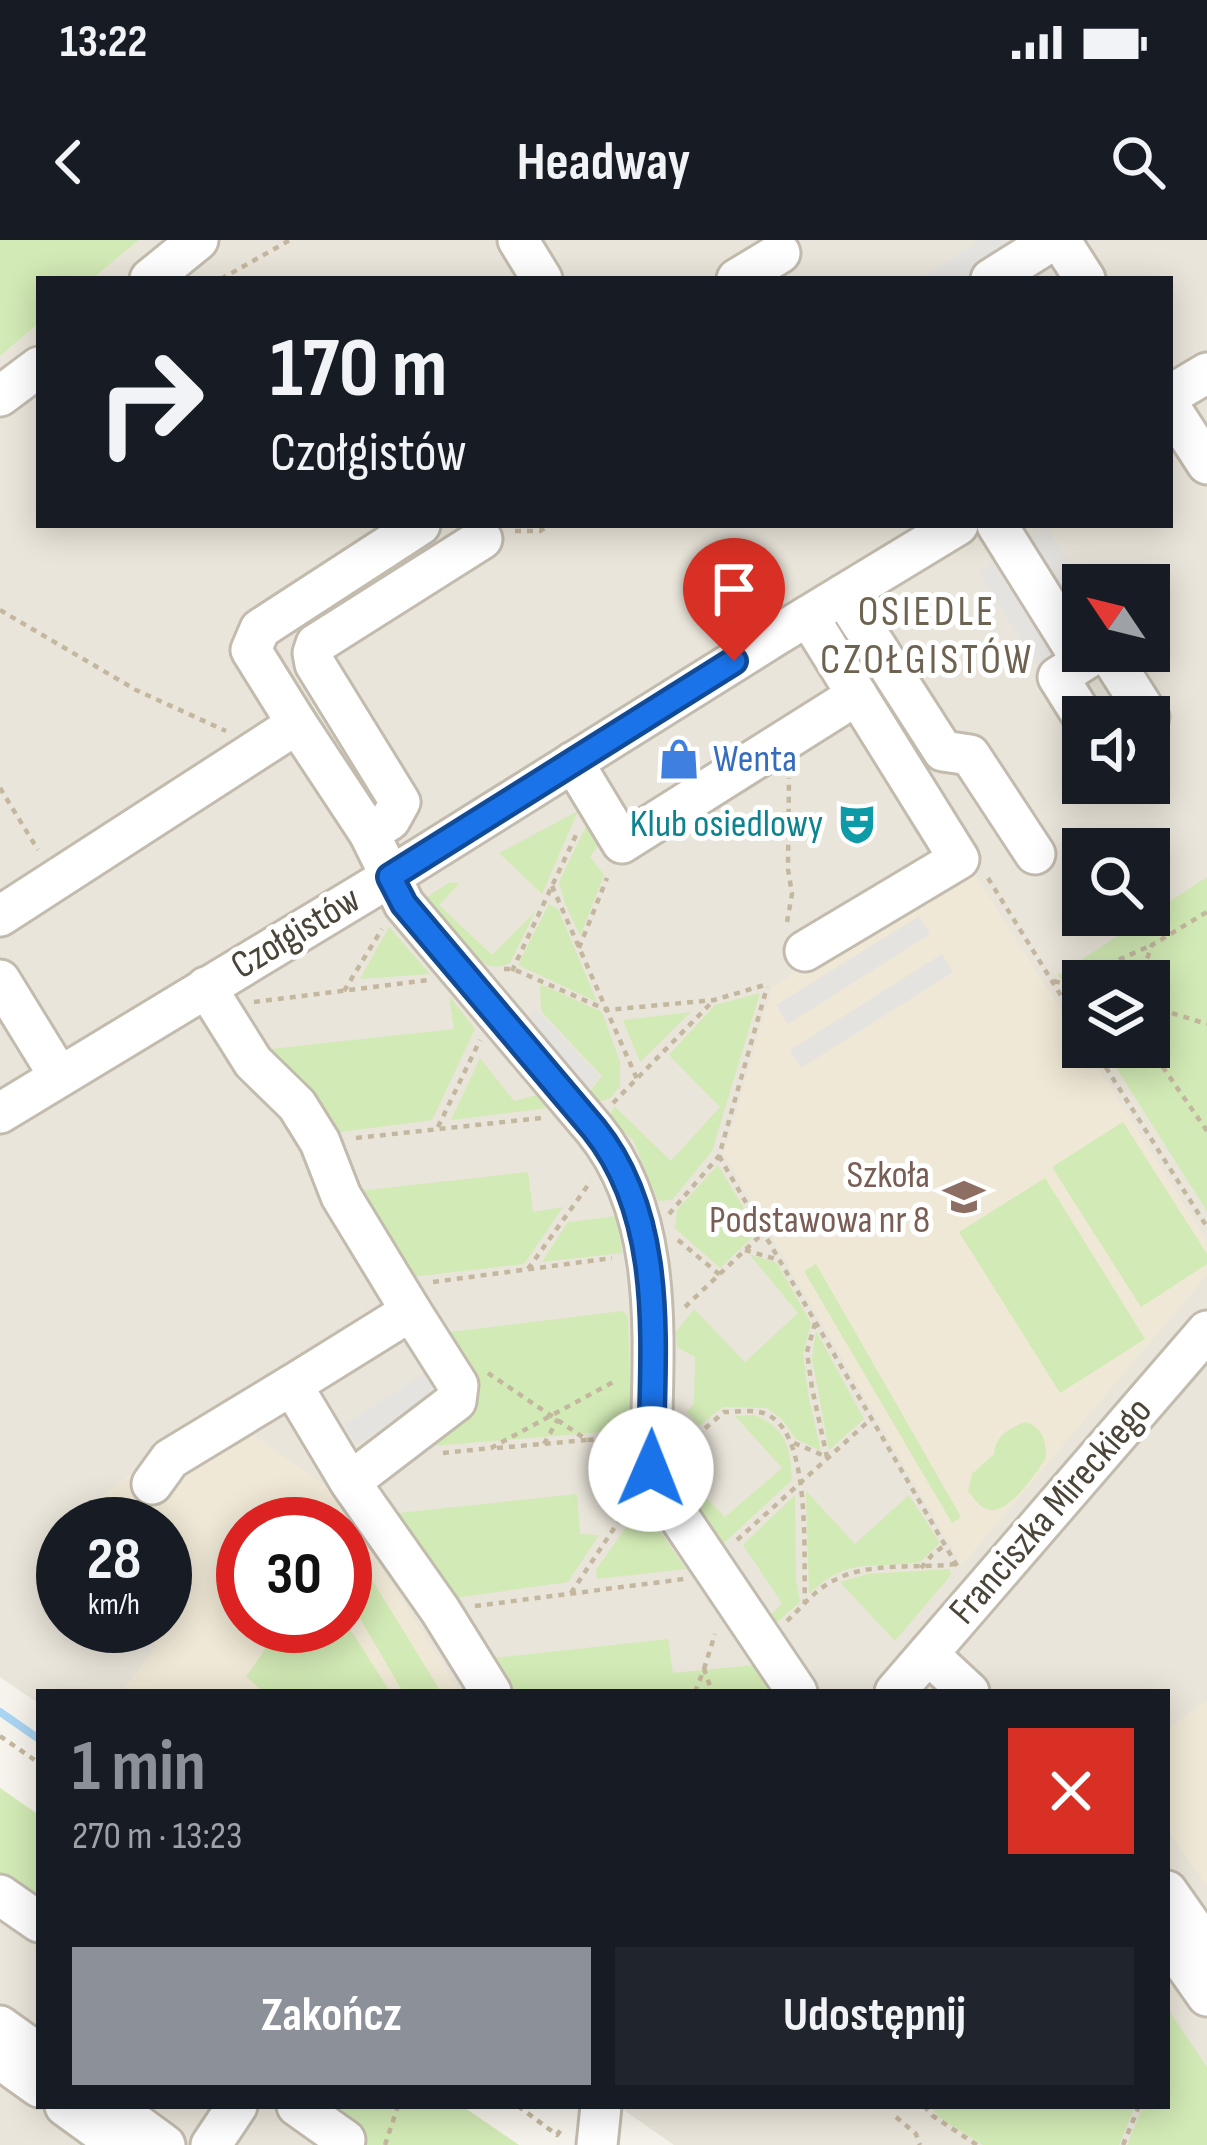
<!DOCTYPE html>
<html lang="pl">
<meta charset="utf-8">
<style>
:root{--surface:#171b24;--page:#20242c;--text:#f1f3f6;--muted:#9ea1a6;--accent:#8c9099}
body{margin:0;font-family:"Sofia Sans Condensed",sans-serif;background:var(--page);color:var(--text);height:100vh;display:flex;flex-direction:column;font-size:45px;white-space:nowrap}
*{box-sizing:border-box;margin:0}
p{font-size:39px;color:var(--muted)}
.icon{flex:none;width:66px;height:66px;fill:none;stroke:currentColor;stroke-width:2;stroke-linecap:round;stroke-linejoin:round}
.map{position:relative;flex:1;overflow:hidden}
.details{position:absolute;left:36px;top:1449px;width:1134px;height:420px;display:flex;flex-direction:column;background:var(--surface);border-radius:0px;box-shadow:0 6px 30px #0003}
.details>*{flex:none}
.guide{position:absolute;left:36px;top:36px;width:1137px;height:252px;border-radius:0px;box-shadow:0 6px 30px #0003;background:#171b24;color:var(--text);overflow:hidden}
.needle{width:78px;rotate:305deg}
.tools{position:absolute;left:1062px;top:324px;display:grid;gap:24px}
.tools a{display:grid;place-items:center;width:108px;height:108px;border-radius:0px;background:var(--surface);box-shadow:0 6px 30px #0003;font-size:60px}
.speed{position:absolute;left:36px;top:1257px;display:flex;gap:24px;font-size:60px;font-weight:700;text-align:center}
.speed>*{display:grid;place-content:center;width:156px;height:156px;border-radius:50%;background:var(--surface);box-shadow:0 6px 30px #0003;line-height:1}
.speed small{font-size:30px;font-weight:400}
.speed .limit{border:18px solid #d22;background:#fff;color:#111}
.pin{position:absolute;display:grid;place-items:center;width:102px;height:102px;color:#fff;margin:-123px -51px;border-radius:50% 50% 50% 0;rotate:-45deg;box-shadow:0 0 12px #0007}
.pin .icon{rotate:45deg}
.me{position:absolute;width:132px;margin:-66px;rotate:1deg;stroke-linejoin:round;filter:drop-shadow(0 0 9px #0008)}
.turn{display:flex;align-items:center;gap:42px;height:252px;padding:0 36px;font-size:54px}
.turn .icon{width:156px;height:156px;stroke-width:2.5}
.turn b{display:block;font-size:84px;line-height:102px}
.round{display:grid;place-items:center;flex:none;width:126px;height:126px;border-radius:0px;background:var(--page)}
.summary{display:flex;align-items:center;justify-content:space-between;height:204px;padding:0 36px}
h1{font-size:72px;font-weight:700;line-height:90px;color:var(--accent)}
.cta{display:flex;gap:24px;margin-top:auto;padding:24px 36px}
.cta a{flex:1;height:138px;border-radius:0px;background:var(--accent);color:#fff;font-size:48px;font-weight:700;line-height:138px;text-align:center}
.cta a+a{background:var(--page);color:var(--text)}
.status{display:flex;justify-content:space-between;align-items:center;height:84px;padding:0 60px;background:var(--surface);direction:ltr}
.status svg{height:33px;fill:currentColor}
header{display:flex;justify-content:space-between;align-items:center;height:156px;padding:0 36px;background:var(--surface);font-size:54px;font-weight:700}
.map>svg:first-child{display:block}
.residential{fill:#eae5da;fill-rule:evenodd}
.education{fill:#efe8d6;fill-rule:evenodd}
.green{fill:#d2eab5}
.parking{fill:#e5e3e0}
.lines{fill:none;stroke-linecap:round;stroke-linejoin:round}
.stream{stroke:#a9d4f2;stroke-width:8}
.minor-casing{stroke:#c2bbae;stroke-width:45}
.path{stroke:#c4b79f;stroke-width:4.5;stroke-dasharray:6 6;stroke-linecap:butt}
.minor{stroke:#fff;stroke-width:39}
.route-casing{stroke:#114b97;stroke-width:30}
.route{stroke:#1a73e8;stroke-width:21}
.labels{text-anchor:middle;dominant-baseline:central;stroke-width:10;stroke-linejoin:round;paint-order:stroke}
.shop-label{font-size:39px;fill:#366cbe;stroke:#fff;text-anchor:start}
.culture-label{font-size:39px;fill:#0d838f;stroke:#fff;text-anchor:end}
.street-label{font-size:39px;fill:#4b4439;stroke:#fff}
.education-label{font-size:39px;fill:#785e54;stroke:#fff;text-anchor:end}
.neighbourhood-label{font-size:42px;letter-spacing:3px;fill:#6e6250;stroke:#fff}
</style>
<div class="status"><b>13:22</b><svg viewBox="0 0 49 12"><path d="M0 12V9h3v3zM5 12V6h3v6zM10 12V3h3v9zM15 12V0h3v12zM26 1h20v11H26zM47 4h2v5h-2z"/></svg></div>
<header><svg class="icon" aria-label="back" viewBox="0 0 24 24"><path d="M15 5l-7 7 7 7"/></svg>Headway<svg class="icon" aria-label="search" viewBox="0 0 24 24"><circle cx="10" cy="10" r="6"/><path d="M15 15l6 6"/></svg></header>
<div class="map">
<svg width="1207" height="1905" viewBox="0 0 1207 1905">
<rect width="100%" height="100%" fill="#f6f3ec"/>
<g class="residential">
<path d="M 139,0 L 1207,0 L 1207,1905 L 674,1905 L 618,1866 L 1167,1866 L 1167,1452 L 39,1452 L 39,1464 L 0,1437 L 0,116 L 39,83 L 39,285 L 1170,285 L 1170,39 L 92,39 ZM 1083,345 L 1149,345 L 1149,411 L 1083,411 ZM 1083,477 L 1149,477 L 1149,543 L 1083,543 ZM 1083,609 L 1149,609 L 1149,675 L 1083,675 ZM 1083,741 L 1149,741 L 1149,807 L 1083,807 ZM 63,1284 L 165,1284 L 165,1386 L 63,1386 ZM 243,1284 L 345,1284 L 345,1386 L 243,1386 Z"/>
<path d="M 0,1569 L 39,1598 L 39,1866 L 408,1866 L 461,1905 L 0,1905 Z"/>
</g>
<g class="education">
<path d="M 968,624 L 1207,1000 L 1207,1035 L 962,1325 L 724,914 L 772,747 Z"/>
<path d="M 251,1193 L 334,1252 L 460,1452 L 122,1452 L 156,1406 L 127,1386 L 165,1386 L 165,1284 L 86,1284 L 104,1254 L 132,1233 L 160,1249 ZM 243,1284 L 345,1284 L 345,1386 L 243,1386 Z"/>
<path d="M 1207,1461 L 1207,1647 L 1167,1589 L 1167,1489 Z"/>
</g>
<g class="green">
<path d="M 0,0 L 139,0 L 92,39 L 39,39 L 39,83 L 0,116 Z"/>
<path d="M 578,571 L 542,654 L 499,613 Z"/>
<path d="M 593,572 L 605,595 L 590,617 L 604,635 L 580,696 L 565,663 L 559,642 Z"/>
<path d="M 1207,637 L 1207,971 L 1103,807 L 1149,807 L 1149,741 L 1083,741 L 1083,775 L 1058,735 Z"/>
<path d="M 450,642 L 459,644 L 439,665 L 492,715 L 535,672 L 510,723 C 498,729 489,727 478,721 L 426,663 L 427,657 Z"/>
<path d="M 549,664 L 558,669 L 597,762 L 518,725 Z"/>
<path d="M 389,687 L 430,734 L 360,739 Z"/>
<path d="M 540,744 L 602,772 L 620,822 L 620,846 L 610,858 L 599,862 L 588,854 L 602,836 L 541,771 Z"/>
<path d="M 760,753 L 712,911 L 672,960 L 658,961 L 633,900 L 609,879 L 614,866 L 671,921 L 720,867 L 669,815 L 715,765 Z"/>
<path d="M 449,756 L 475,789 L 432,880 L 325,894 L 261,810 L 454,789 Z"/>
<path d="M 691,772 L 640,822 L 623,780 Z"/>
<path d="M 480,818 L 514,861 L 536,855 L 547,868 L 451,880 Z"/>
<path d="M 1123,882 L 1207,1014 L 1207,1024 L 1141,1067 L 1052,927 Z"/>
<path d="M 718,925 L 758,992 L 720,1028 L 675,988 L 677,970 Z"/>
<path d="M 528,932 L 533,972 L 563,967 L 524,1024 L 403,1038 L 350,952 Z"/>
<path d="M 1045,938 L 1145,1099 L 1060,1153 L 959,992 Z"/>
<path d="M 617,976 L 622,1013 L 542,1022 L 568,982 Z"/>
<path d="M 749,1014 L 777,1023 L 811,1083 L 803,1114 L 809,1159 L 821,1211 L 796,1199 L 782,1179 L 767,1168 L 723,1167 L 699,1186 L 687,1172 L 694,1163 L 695,1117 L 677,1107 L 676,1092 L 694,1069 L 745,1122 L 798,1073 Z"/>
<path d="M 816,1024 L 961,1277 L 952,1283 L 804,1031 Z"/>
<path d="M 623,1071 L 628,1077 L 631,1183 L 615,1191 L 420,1207 L 477,1161 L 480,1147 L 453,1117 L 441,1093 Z"/>
<path d="M 816,1091 L 864,1179 L 829,1210 L 812,1118 Z"/>
<path d="M 754,1175 C 785,1187 791,1207 792,1240 L 724,1303 L 671,1228 L 673,1225 L 725,1277 L 782,1228 L 735,1176 Z"/>
<path d="M 1026,1182 C 1043,1188 1046,1201 1046,1218 C 1036,1233 1010,1273 990,1270 C 980,1269 974,1258 968,1251 L 972,1234 L 994,1214 C 995,1196 1010,1187 1026,1182 Z"/>
<path d="M 806,1251 L 855,1304 L 909,1255 L 940,1303 L 920,1322 C 870,1330 850,1315 809,1354 Z"/>
<path d="M 577,1254 L 580,1294 L 599,1295 L 568,1342 L 447,1359 L 389,1274 Z"/>
<path d="M 795,1255 L 796,1340 L 800,1362 L 776,1383 L 770,1376 L 782,1363 L 743,1305 Z"/>
<path d="M 656,1285 L 686,1329 L 597,1339 L 596,1330 L 627,1286 Z"/>
<path d="M 949,1329 L 951,1334 L 946,1341 L 895,1401 L 840,1342 L 868,1334 Z"/>
<path d="M 366,1330 L 441,1452 L 403,1452 L 345,1353 L 345,1344 Z"/>
<path d="M 345,1381 L 390,1452 L 264,1452 L 246,1437 L 281,1386 L 345,1386 Z"/>
<path d="M 668,1399 L 673,1433 L 755,1425 L 774,1452 L 506,1452 L 484,1419 Z"/>
<path d="M 0,1548 L 39,1575 L 39,1671 L 0,1649 Z"/>
<path d="M 1167,1768 L 1207,1827 L 1207,1905 L 1127,1905 L 1143,1866 L 1167,1866 Z"/>
<path d="M 316,1866 L 462,1866 L 519,1905 L 338,1905 Z"/>
<path d="M 930,1866 L 1135,1866 L 1119,1905 L 983,1905 L 940,1878 Z"/>
</g>
<g class="parking">
<path d="M 981,0 L 1003,0 L 1029,39 L 919,39 Z"/>
<path d="M 1046,287 L 1084,345 L 1083,401 L 1040,429 L 978,332 Z"/>
<path d="M 919,676 L 930,694 L 788,784 L 776,765 Z"/>
<path d="M 942,714 L 953,732 L 801,828 L 790,810 Z"/>
<path d="M 536,770 L 599,837 L 585,852 L 523,782 Z"/>
<path d="M 424,1134 L 437,1154 L 356,1204 L 344,1185 Z"/>
</g>
<g class="lines">
<path class="stream" d="M 0,1472 L 39,1499"/>
<g class="minor-casing">
<g id="minor">
<path d="M 518,0 L 542,39"/>
<path d="M 1060,0 L 1085,39"/>
<path d="M 150,39 L 198,0"/>
<path d="M 737,39 L 780,13"/>
<path d="M 991,39 L 1053,0"/>
<path d="M 1170,155 L 1207,133"/>
<path d="M 0,156 L 39,127"/>
<path d="M 1170,167 L 1207,224"/>
<path d="M 997,285 L 1082,421"/>
<path d="M 843,355 L 943,511 L 970,515 L 1035,614"/>
<path d="M 1107,411 L 1149,477"/>
<path d="M 1083,477 L 1058,437 L 1099,411"/>
<path d="M 297,484 L 369,593 L 404,664 L 594,889 C 670,982 651,1117 651,1229 L 655,1241 L 797,1452"/>
<path d="M 573,522 L 622,603 L 857,455 L 808,376"/>
<path d="M 369,593 L 390,580 L 400,562 L 315,424 L 313,413 L 316,404 L 482,299"/>
<path d="M 0,676 L 297,484 L 251,410 L 260,389 L 420,285"/>
<path d="M 805,711 L 959,619 L 857,455"/>
<path d="M 0,740 L 59,836"/>
<path d="M 206,747 L 253,822 L 297,865 L 320,902 L 341,956 L 411,1071"/>
<path d="M 0,873 L 390,637 L 775,396 L 958,285"/>
<path d="M 350,1242 L 456,1161 L 458,1145 L 411,1071 L 292,1145 L 350,1242 L 440,1370 L 491,1452"/>
<path d="M 152,1244 L 170,1219 L 292,1145"/>
<path d="M 928,1414 L 969,1452"/>
<path d="M 895,1452 L 1207,1091"/>
<path d="M 1167,1651 L 1207,1708"/>
<path d="M 0,1655 L 39,1682"/>
<path d="M 1167,1699 L 1207,1756"/>
<path d="M 0,1786 L 39,1814"/>
<path d="M 0,1819 L 39,1847"/>
<path d="M 65,1866 L 119,1905"/>
<path d="M 112,1866 L 165,1905"/>
<path d="M 297,1866 L 345,1900"/>
<path d="M 211,1905 L 237,1866"/>
<path d="M 597,1905 L 601,1866"/>
</g>
</g>
<g class="path">
<path d="M 221,39 L 290,0"/>
<path d="M 515,291 L 540,291 L 550,285"/>
<path d="M 0,370 L 136,450 L 226,491"/>
<path d="M 0,548 L 38,610"/>
<path d="M 988,638 L 1083,791"/>
<path d="M 552,646 L 637,839"/>
<path d="M 787,682 L 792,654 L 788,629 L 789,538"/>
<path d="M 579,708 L 607,638"/>
<path d="M 504,729 L 513,729 L 607,770 L 714,760 L 768,744"/>
<path d="M 512,731 L 576,595"/>
<path d="M 1054,741 L 1083,749"/>
<path d="M 1139,741 L 1152,705 L 1207,672"/>
<path d="M 1064,744 L 1152,705"/>
<path d="M 344,751 L 382,689"/>
<path d="M 254,762 L 428,740"/>
<path d="M 1149,766 L 1207,784"/>
<path d="M 1093,807 L 1207,987"/>
<path d="M 1149,807 L 1207,891"/>
<path d="M 613,863 L 714,760"/>
<path d="M 438,887 L 480,800"/>
<path d="M 356,898 L 541,878"/>
<path d="M 719,916 L 960,1331"/>
<path d="M 669,974 L 719,916 L 767,747"/>
<path d="M 678,1000 L 720,1035"/>
<path d="M 745,1010 L 779,1020"/>
<path d="M 528,1029 L 591,941"/>
<path d="M 433,1042 L 612,1018"/>
<path d="M 685,1067 L 763,993"/>
<path d="M 815,1083 L 807,1112 L 812,1148 L 827,1217"/>
<path d="M 488,1133 L 587,1200 L 618,1198"/>
<path d="M 794,1203 L 827,1217"/>
<path d="M 544,1204 L 558,1179"/>
<path d="M 687,1204 L 724,1172 C 739,1172 757,1168 770,1176 C 812,1199 803,1320 805,1364"/>
<path d="M 497,1208 L 587,1200"/>
<path d="M 443,1213 L 491,1208 L 617,1140"/>
<path d="M 737,1300 L 871,1179"/>
<path d="M 921,1328 L 932,1315 L 946,1304"/>
<path d="M 571,1353 L 631,1263"/>
<path d="M 475,1366 L 684,1339"/>
<path d="M 787,1381 C 801,1368 814,1351 831,1342 C 866,1321 916,1329 956,1324"/>
<path d="M 704,1429 L 715,1394"/>
<path d="M 695,1452 L 704,1429 L 712,1452"/>
<path d="M 0,1496 L 39,1523"/>
<path d="M 518,1866 L 557,1895 L 564,1886"/>
<path d="M 924,1866 L 933,1876 L 977,1905"/>
<path d="M 896,1877 L 916,1894 L 920,1905"/>
<path d="M 385,1905 L 398,1866"/>
<path d="M 1123,1905 L 1139,1866"/>
</g>
<use href="#minor" class="minor"/>
</g>
<g class="lines">
<g class="route-casing">
<path id="route" d="M 651,1229 C 651,1117 670,983 594,889 L 404,664 L 390,637 L 734,421"/>
</g>
<use href="#route" class="route"/>
</g>
<defs>
<g id="shop-bare" transform="scale(3.24)"><path d="M-5-2.5h2.3a2.7 3.5 0 0 1 5.4 0H5L5.5 6h-11ZM-1.5-2.5h3a1.5 2.3 0 0 0-3 0Z" fill="#3f7fe0" stroke="#fff" stroke-width="2.5" paint-order="stroke"/></g>
<g id="theatre-bare" transform="scale(3.24)"><path d="M-5-5.5Q0-4 5-5.5V0Q5 5 0 6Q-5 5-5 0ZM-3.3-2.5H-1v1.5H-3.3ZM1-2.5H3.3v1.5H1ZM-2.8 1Q0 5.5 2.8 1Z" fill="#0f9aa8" stroke="#fff" stroke-width="2.5" paint-order="stroke"/></g>
<g id="school-bare" transform="scale(3.24)"><path d="M0-5L7-2L0 1L-7-2ZM-4 1L0 2.5L4 1V4Q0 6-4 4Z" fill="#8d6e63" stroke="#fff" stroke-width="2.5" paint-order="stroke"/></g>
</defs>
<g fill-rule="evenodd">
<use href="#shop-bare" x="679" y="519"/>
<use href="#theatre-bare" x="857" y="584"/>
<use href="#school-bare" x="964" y="957"/>
</g>
<g class="labels">
<g class="shop-label">
<text x="713" y="519">Wenta</text>
</g>
<g class="culture-label">
<text x="823" y="584">Klub osiedlowy</text>
</g>
<g class="street-label">
<text transform="translate(296 693) rotate(-31)">Czołgistów</text>
<text transform="translate(1051 1271) rotate(-49)">Franciszka Mireckiego</text>
</g>
<g class="education-label">
<text x="930" y="935">Szkoła<tspan x="930" dy="45">Podstawowa nr 8</tspan></text>
</g>
<g class="neighbourhood-label">
<text x="927" y="372">OSIEDLE<tspan x="927" dy="48">CZOŁGISTÓW</tspan></text>
</g>
</g>
</svg>
<div class="tools">
<a><svg class="needle" viewBox="-14 -14 28 28"><path d="M0-13l5 13h-10z" fill="#e53935"/><path d="M0 13l5-13h-10z" fill="#9ea1a6"/></svg></a>
<a><svg class="icon" aria-label="sound" viewBox="0 0 24 24"><path d="M4 9h4l5-4v14l-5-4H4zM17 9q2 3 0 6"/></svg></a>
<a><svg class="icon" aria-label="search" viewBox="0 0 24 24"><circle cx="10" cy="10" r="6"/><path d="M15 15l6 6"/></svg></a>
<a><svg class="icon" aria-label="layers" viewBox="0 0 24 24"><path d="M12 4l9 5-9 5-9-5zM3 14l9 5 9-5"/></svg></a>
</div>
<div class="speed"><div>28<small>km/h</small></div><div class="limit">30</div></div>
<div class="pin" style="left:734px;top:421px;background:#d93025"><svg class="icon" aria-label="arrive" viewBox="0 0 24 24"><path d="M6 21V4h12l-3 4 3 4H6"/></svg></div>
<svg class="me" style="left:651px;top:1229px" viewBox="-20 -20 40 40"><circle r="19" fill="#fff"/><path d="M0-13L10 11 0 6-10 11z" fill="#1a73e8"/></svg>
<div class="guide">
<div class="turn"><svg class="icon" aria-label="right" viewBox="0 0 24 24"><path d="M7 20v-9h11M14 6l5 5-5 5"/></svg><div><b>170 m</b>Czołgistów</div></div>
</div>
<section class="details">
<div class="summary"><div><h1>1 min</h1><p>270 m · 13:23</p></div><a class="round" style="background:#d93025;color:#fff"><svg class="icon" aria-label="close" viewBox="0 0 24 24"><path d="M6 6l12 12M18 6L6 18"/></svg></a></div>
<div class="cta"><a>Zakończ</a><a>Udostępnij</a></div>
</section>
</div>
